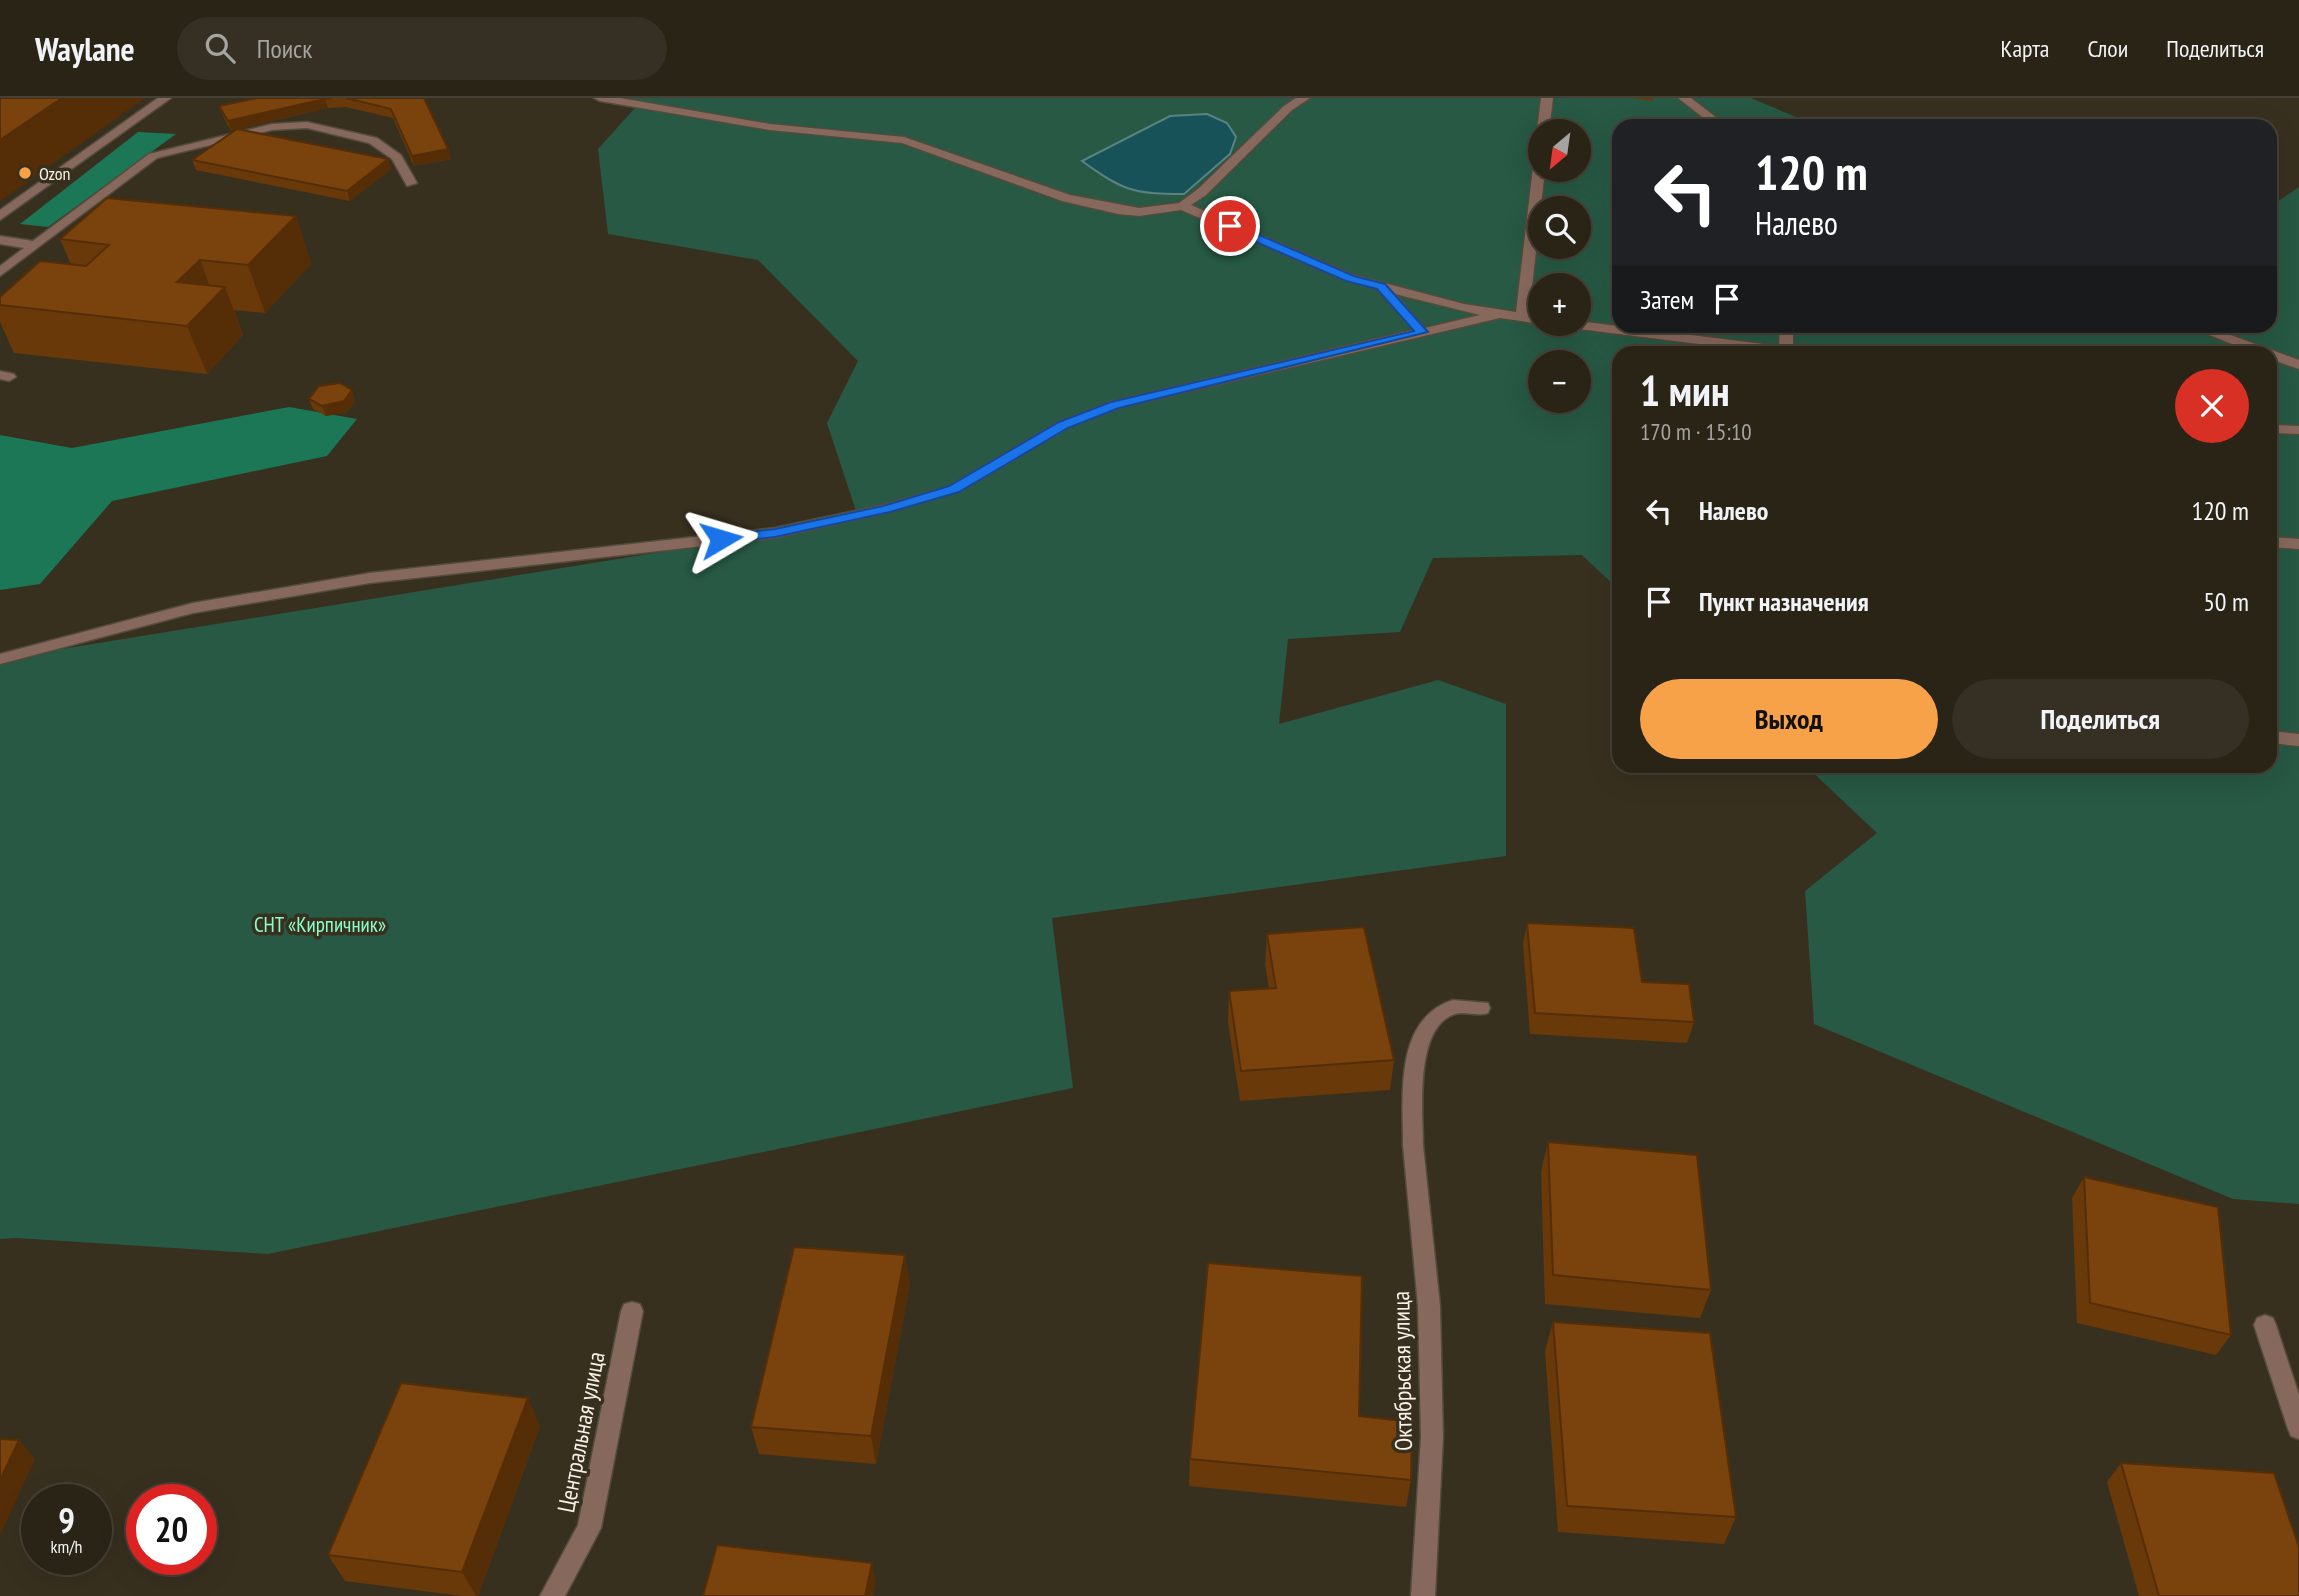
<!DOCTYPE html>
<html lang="ru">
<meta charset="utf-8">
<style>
:root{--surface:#2a2417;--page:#363024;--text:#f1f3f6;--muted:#a5a4a1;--line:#464136;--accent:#f7a149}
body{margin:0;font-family:"PT Sans Narrow",sans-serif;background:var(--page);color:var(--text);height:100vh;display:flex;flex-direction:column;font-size:26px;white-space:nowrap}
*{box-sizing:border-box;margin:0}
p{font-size:23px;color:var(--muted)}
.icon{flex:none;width:38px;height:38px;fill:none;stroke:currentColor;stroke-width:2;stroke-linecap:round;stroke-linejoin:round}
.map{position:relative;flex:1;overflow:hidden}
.sheet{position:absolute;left:1612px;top:248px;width:665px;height:427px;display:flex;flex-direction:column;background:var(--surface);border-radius:21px;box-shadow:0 7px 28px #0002,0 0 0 2px var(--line)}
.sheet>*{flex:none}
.banner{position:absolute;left:1612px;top:21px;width:665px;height:214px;border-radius:21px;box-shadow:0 7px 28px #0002,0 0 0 2px var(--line);background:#202124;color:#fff;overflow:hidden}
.needle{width:46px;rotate:209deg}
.tools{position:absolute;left:1528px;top:21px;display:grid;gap:14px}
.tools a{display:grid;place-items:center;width:63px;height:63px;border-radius:50%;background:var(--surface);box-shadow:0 7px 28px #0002,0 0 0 2px var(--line);font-size:35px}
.speed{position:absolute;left:21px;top:1386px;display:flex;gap:14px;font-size:35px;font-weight:700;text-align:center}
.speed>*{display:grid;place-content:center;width:91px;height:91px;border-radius:50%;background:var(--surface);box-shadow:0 7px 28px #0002,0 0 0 2px var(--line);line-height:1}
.speed small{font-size:18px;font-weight:400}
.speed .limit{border:10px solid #d22;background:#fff;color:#111}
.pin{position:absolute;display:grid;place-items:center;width:60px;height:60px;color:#fff;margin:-30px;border:4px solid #fff;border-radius:50%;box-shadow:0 2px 7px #0007}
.me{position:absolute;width:77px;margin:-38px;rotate:83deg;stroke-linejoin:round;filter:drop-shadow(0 0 5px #0008)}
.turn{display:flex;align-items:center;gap:24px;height:147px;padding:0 28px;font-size:32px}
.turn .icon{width:91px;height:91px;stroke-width:2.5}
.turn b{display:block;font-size:49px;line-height:60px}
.then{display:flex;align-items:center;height:66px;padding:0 28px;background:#0003;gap:14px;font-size:26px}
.round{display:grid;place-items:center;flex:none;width:74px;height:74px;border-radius:37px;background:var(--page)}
.head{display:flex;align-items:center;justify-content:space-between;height:119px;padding:0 28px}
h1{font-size:42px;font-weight:800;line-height:52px}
.cta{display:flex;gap:14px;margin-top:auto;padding:14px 28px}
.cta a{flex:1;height:80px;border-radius:42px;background:var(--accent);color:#111;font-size:28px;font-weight:800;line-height:80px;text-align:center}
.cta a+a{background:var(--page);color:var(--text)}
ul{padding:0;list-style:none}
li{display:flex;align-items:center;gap:21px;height:91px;padding:0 28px}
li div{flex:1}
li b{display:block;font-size:26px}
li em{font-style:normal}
header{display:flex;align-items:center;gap:42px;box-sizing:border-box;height:98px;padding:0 35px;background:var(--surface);border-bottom:2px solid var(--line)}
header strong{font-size:33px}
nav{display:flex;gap:38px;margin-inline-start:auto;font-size:24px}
.search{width:490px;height:63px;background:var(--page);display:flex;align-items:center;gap:18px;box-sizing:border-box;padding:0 24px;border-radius:38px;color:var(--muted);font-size:26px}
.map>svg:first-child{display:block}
.green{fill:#275944;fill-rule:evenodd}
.forest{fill:#1b7755}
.water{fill:#175258;stroke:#5a8283;stroke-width:2}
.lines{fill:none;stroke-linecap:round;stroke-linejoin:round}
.service-casing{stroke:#534b3b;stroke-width:3}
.minor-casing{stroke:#534b3b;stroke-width:3}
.service{fill:#87685c;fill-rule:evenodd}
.minor{fill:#87685c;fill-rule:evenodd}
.wall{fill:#69390a}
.shaded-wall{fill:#552e08}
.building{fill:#7a420c;stroke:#552e08;stroke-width:2}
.route{fill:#1a73e8;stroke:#114b97;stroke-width:2}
.poi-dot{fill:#f7a149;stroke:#38301f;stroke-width:2.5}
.labels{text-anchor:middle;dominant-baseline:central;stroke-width:7;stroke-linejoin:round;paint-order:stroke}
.far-poi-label{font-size:18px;fill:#f7f2e7;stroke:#38301f;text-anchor:start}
.park-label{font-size:21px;fill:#88fdca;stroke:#38301f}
.near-street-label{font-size:24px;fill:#f7f2e7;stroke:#38301f}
</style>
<header>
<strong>Waylane</strong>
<div class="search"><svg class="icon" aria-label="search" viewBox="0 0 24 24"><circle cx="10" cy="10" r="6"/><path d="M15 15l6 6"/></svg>Поиск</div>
<nav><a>Карта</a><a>Слои</a><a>Поделиться</a></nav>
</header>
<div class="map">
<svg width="2299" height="1498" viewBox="0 0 2299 1498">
<rect width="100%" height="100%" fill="#38301f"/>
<path class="green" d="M 597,0 L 1751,0 L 1817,28 L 1619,28 L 1619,228 L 2270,228 L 2270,109 L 2299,89 L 2299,1106 L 2233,1101 L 1814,926 L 1805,793 L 1877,735 L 1807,669 L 2270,668 L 2270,256 L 1619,256 L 1619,492 L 1582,457 L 1433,460 L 1400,534 L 1288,541 L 1279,626 L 1438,582 L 1506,606 L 1506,758 L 1052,820 L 1073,990 L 268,1156 L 16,1140 L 0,1141 L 0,561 L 859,422 L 827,325 L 858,263 L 758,162 L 608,136 L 598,51 L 635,10 ZM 1540,33 L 1578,33 L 1578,72 L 1540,72 ZM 1540,110 L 1578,110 L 1578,149 L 1540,149 ZM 1540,187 L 1578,187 L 1578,226 L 1540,226 ZM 1540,264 L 1578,264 L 1578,303 L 1540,303 Z"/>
<g class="forest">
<path d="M 138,34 L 176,36 L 48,129 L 20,126 Z"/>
<path d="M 289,309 L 357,321 L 327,358 L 112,403 L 40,486 L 0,492 L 0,337 L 72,350 Z"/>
</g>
<path class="water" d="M 1207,16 L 1227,25 L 1236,39 L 1230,56 L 1184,96 C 1134,96 1123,93 1082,63 L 1170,18 Z"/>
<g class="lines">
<g class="service-casing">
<g id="service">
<path d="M 158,0 L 171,0 L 0,122 L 0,112 Z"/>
<path d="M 594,0 L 620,0 L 770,26 L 904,39 L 1070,97 L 1139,110 L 1179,105 L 1198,91 L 1284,8 L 1296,0 L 1310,0 L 1292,12 L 1206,97 L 1191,107 L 1354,177 L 1464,206 L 1516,214 L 1534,61 L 1540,57 L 1540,72 L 1545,72 L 1529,216 L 1540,218 L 1541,226 L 1500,220 L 1119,310 L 1068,330 L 959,394 L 886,415 L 775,440 L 370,485 L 193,515 L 0,566 L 0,556 L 193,505 L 370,475 L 775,430 L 883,407 L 949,388 L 1058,324 L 1110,304 L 1413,232 L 1377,191 L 1346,183 L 1181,112 L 1139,118 L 1118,116 L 1062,103 L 902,45 L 770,32 L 600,3 ZM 1395,196 L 1480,217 L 1425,230 Z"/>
<path d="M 1541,0 L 1553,0 L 1549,33 L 1540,33 L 1540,36 L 1537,33 Z"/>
<path d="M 1678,0 L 1691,0 L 1727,28 L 1714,28 Z"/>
<path d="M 307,24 L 377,40 L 401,57 L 417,85 L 407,88 L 392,61 L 369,45 L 307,30 L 272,32 L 157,60 L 0,178 L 0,168 L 24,150 L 0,146 L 0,138 L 33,143 L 149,56 L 272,26 Z"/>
<path d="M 1578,223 L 1779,248 L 1780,228 L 1793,228 L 1793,249 L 1821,256 L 1779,256 L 1571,230 L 1564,226 L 1578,226 Z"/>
<path d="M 2188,228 L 2206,228 L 2299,262 L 2299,271 L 2270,261 L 2270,256 L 2256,256 Z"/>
<path d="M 0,273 L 14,276 L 16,279 L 9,283 L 0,281 Z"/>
<path d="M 2270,327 L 2299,328 L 2299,336 L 2270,335 Z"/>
<path d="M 2270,439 L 2299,441 L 2299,451 L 2270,449 Z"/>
<path d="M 2270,633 L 2299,636 L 2299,648 L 2270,645 Z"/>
<path d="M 1453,902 L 1488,905 L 1490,910 L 1488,915 C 1477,919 1466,913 1455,916 C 1414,929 1423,1014 1423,1047 L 1420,1053 L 1413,1055 L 1406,1053 L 1403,1047 C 1403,997 1394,921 1453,902 Z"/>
</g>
</g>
<g class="minor-casing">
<g id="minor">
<path d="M 1413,1039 L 1420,1041 L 1423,1047 L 1440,1208 L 1443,1339 L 1435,1498 L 1411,1498 L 1421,1339 L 1418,1208 L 1403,1047 L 1406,1041 Z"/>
<path d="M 632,1204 L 640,1206 L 643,1213 L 601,1430 L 565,1498 L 540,1498 L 578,1427 L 621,1213 L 624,1206 Z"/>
<path d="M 2265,1217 L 2273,1220 L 2276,1227 L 2299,1297 L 2299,1341 L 2291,1338 L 2288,1331 L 2254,1227 L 2257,1220 Z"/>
</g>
</g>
<use href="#service" class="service"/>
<use href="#minor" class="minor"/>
</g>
<g class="wall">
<path d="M 257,0 L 424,0 L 448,51 L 451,61 L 414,68 L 393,20 L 346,9 L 328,10 L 231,33 L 223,18 L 219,8 Z"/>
<path d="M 1631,0 L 1654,0 L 1652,3 Z"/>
<path d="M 388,61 L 391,71 L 350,103 L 196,72 L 192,62 Z"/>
<path d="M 296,118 L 311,166 L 265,215 L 234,212 L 243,237 L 207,276 L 14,255 L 0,224 L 0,199 L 71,167 L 60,141 Z"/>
<path d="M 352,292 L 355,303 L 347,314 L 326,318 L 313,311 L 309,301 Z"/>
<path d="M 1527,825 L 1642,884 L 1694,924 L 1687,945 L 1530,936 L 1523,846 Z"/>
<path d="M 1267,836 L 1394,962 L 1390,992 L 1240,1003 L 1228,924 L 1229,893 L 1269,890 L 1265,866 Z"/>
<path d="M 1548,1044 L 1711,1192 L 1700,1220 L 1545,1206 L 1541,1074 Z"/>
<path d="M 2084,1079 L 2231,1237 L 2216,1257 L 2077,1225 L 2072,1100 Z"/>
<path d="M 910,1186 L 876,1366 L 759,1356 L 751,1329 Z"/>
<path d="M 1553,1224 L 1736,1419 L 1724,1446 L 1558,1434 L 1545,1253 Z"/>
<path d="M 1359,1318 L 1411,1382 L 1406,1409 L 1189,1388 L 1190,1361 Z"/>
<path d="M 540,1328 L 478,1498 L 462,1498 L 345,1483 L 328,1457 Z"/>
<path d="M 2121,1365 L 2299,1498 L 2139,1498 L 2107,1384 Z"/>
</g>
<g class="shaded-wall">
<path d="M 62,0 L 145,0 L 0,103 L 0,42 Z"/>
<path d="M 325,1 L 328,10 L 231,33 L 228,23 Z"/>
<path d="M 448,51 L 451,61 L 414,68 L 412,58 Z"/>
<path d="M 388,61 L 391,71 L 350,103 L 347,93 Z"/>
<path d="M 296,118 L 311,166 L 265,215 L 248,167 Z"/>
<path d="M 200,162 L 214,200 L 225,189 L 243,237 L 207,276 L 187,228 L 177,184 Z"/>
<path d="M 352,292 L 355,303 L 347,314 L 326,318 L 322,308 Z"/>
<path d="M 905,1157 L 910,1186 L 876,1366 L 871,1338 Z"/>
<path d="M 528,1300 L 540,1328 L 478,1498 L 476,1498 L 462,1474 Z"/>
<path d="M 19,1342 L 35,1361 L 0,1437 L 0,1382 Z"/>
<path d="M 872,1465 L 876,1483 L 873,1498 L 865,1498 Z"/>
</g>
<g class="building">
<path d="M 0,0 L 62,0 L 0,42 Z"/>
<path d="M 257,0 L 332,0 L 325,1 L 228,23 L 219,8 Z"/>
<path d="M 346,0 L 424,0 L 448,51 L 412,58 L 391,11 Z"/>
<path d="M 237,31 L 388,61 L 347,93 L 192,62 Z"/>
<path d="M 107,100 L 296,118 L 248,167 L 200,162 L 177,184 L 225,189 L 187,228 L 0,207 L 0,199 L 40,163 L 86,168 L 109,147 L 60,141 Z"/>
<path d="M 340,285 L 352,292 L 344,303 L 322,308 L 309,301 L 319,288 Z"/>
<path d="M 1527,825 L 1634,830 L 1642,884 L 1689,886 L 1694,924 L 1535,915 Z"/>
<path d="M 1364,829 L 1394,962 L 1241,973 L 1229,893 L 1276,890 L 1267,836 Z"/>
<path d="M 1548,1044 L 1697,1057 L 1711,1192 L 1553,1177 Z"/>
<path d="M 2084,1079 L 2218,1109 L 2231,1237 L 2090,1205 Z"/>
<path d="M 794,1149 L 905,1157 L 871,1338 L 751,1329 Z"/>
<path d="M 1208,1165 L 1362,1178 L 1359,1318 L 1412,1324 L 1411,1382 L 1190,1361 Z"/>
<path d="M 1553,1224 L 1710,1235 L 1736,1419 L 1567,1408 Z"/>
<path d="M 401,1285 L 528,1300 L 462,1474 L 328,1457 Z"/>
<path d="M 0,1341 L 19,1342 L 0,1382 Z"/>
<path d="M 2121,1365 L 2274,1375 L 2299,1449 L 2299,1498 L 2159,1498 Z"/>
<path d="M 717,1447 L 872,1465 L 865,1498 L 703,1498 Z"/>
</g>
<path class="route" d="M 1226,126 L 1234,126 L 1354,178 L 1385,186 L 1428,234 L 1119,310 L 1068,330 L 959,394 L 890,414 L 775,439 L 721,445 L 714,441 L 721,437 L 775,431 L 883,408 L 949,388 L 1059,324 L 1111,304 L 1414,233 L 1377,191 L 1346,183 L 1226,131 Z"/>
<circle class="poi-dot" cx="25" cy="75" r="7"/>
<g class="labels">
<g class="far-poi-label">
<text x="39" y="75">Ozon</text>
</g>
<g class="park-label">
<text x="320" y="826">СНТ «Кирпичник»</text>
</g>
<g class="near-street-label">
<text transform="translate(1402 1273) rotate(-91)">Октябрьская улица</text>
<text transform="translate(581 1334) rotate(-79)">Центральная улица</text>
</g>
</g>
</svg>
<div class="tools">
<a><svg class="needle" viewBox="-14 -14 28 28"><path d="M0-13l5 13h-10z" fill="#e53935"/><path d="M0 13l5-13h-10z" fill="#a5a4a1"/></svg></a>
<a><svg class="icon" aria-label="search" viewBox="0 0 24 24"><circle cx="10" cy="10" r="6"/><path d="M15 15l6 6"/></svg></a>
<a>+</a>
<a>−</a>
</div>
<div class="speed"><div>9<small>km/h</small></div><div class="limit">20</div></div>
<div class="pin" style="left:1230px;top:128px;background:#d93025"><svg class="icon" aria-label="arrive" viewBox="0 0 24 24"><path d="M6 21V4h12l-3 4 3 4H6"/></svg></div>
<svg class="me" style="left:721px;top:441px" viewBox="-20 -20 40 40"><path d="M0-17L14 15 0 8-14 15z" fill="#1a73e8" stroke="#fff" stroke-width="4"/></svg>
<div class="banner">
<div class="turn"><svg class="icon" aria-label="left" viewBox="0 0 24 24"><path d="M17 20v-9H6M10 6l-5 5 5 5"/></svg><div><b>120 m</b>Налево</div></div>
<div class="then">Затем<svg class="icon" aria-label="arrive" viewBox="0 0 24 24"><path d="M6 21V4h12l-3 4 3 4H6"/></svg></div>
</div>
<section class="sheet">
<div class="head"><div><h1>1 мин</h1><p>170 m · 15:10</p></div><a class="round" style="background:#d93025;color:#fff"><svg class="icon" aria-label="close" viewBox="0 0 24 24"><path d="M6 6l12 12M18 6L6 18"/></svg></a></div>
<ul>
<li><svg class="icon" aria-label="left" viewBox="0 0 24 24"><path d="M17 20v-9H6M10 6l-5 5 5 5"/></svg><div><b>Налево</b></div><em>120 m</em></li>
<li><svg class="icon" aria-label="arrive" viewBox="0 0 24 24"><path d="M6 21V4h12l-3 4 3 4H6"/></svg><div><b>Пункт назначения</b></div><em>50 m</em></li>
</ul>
<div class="cta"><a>Выход</a><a>Поделиться</a></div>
</section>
</div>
